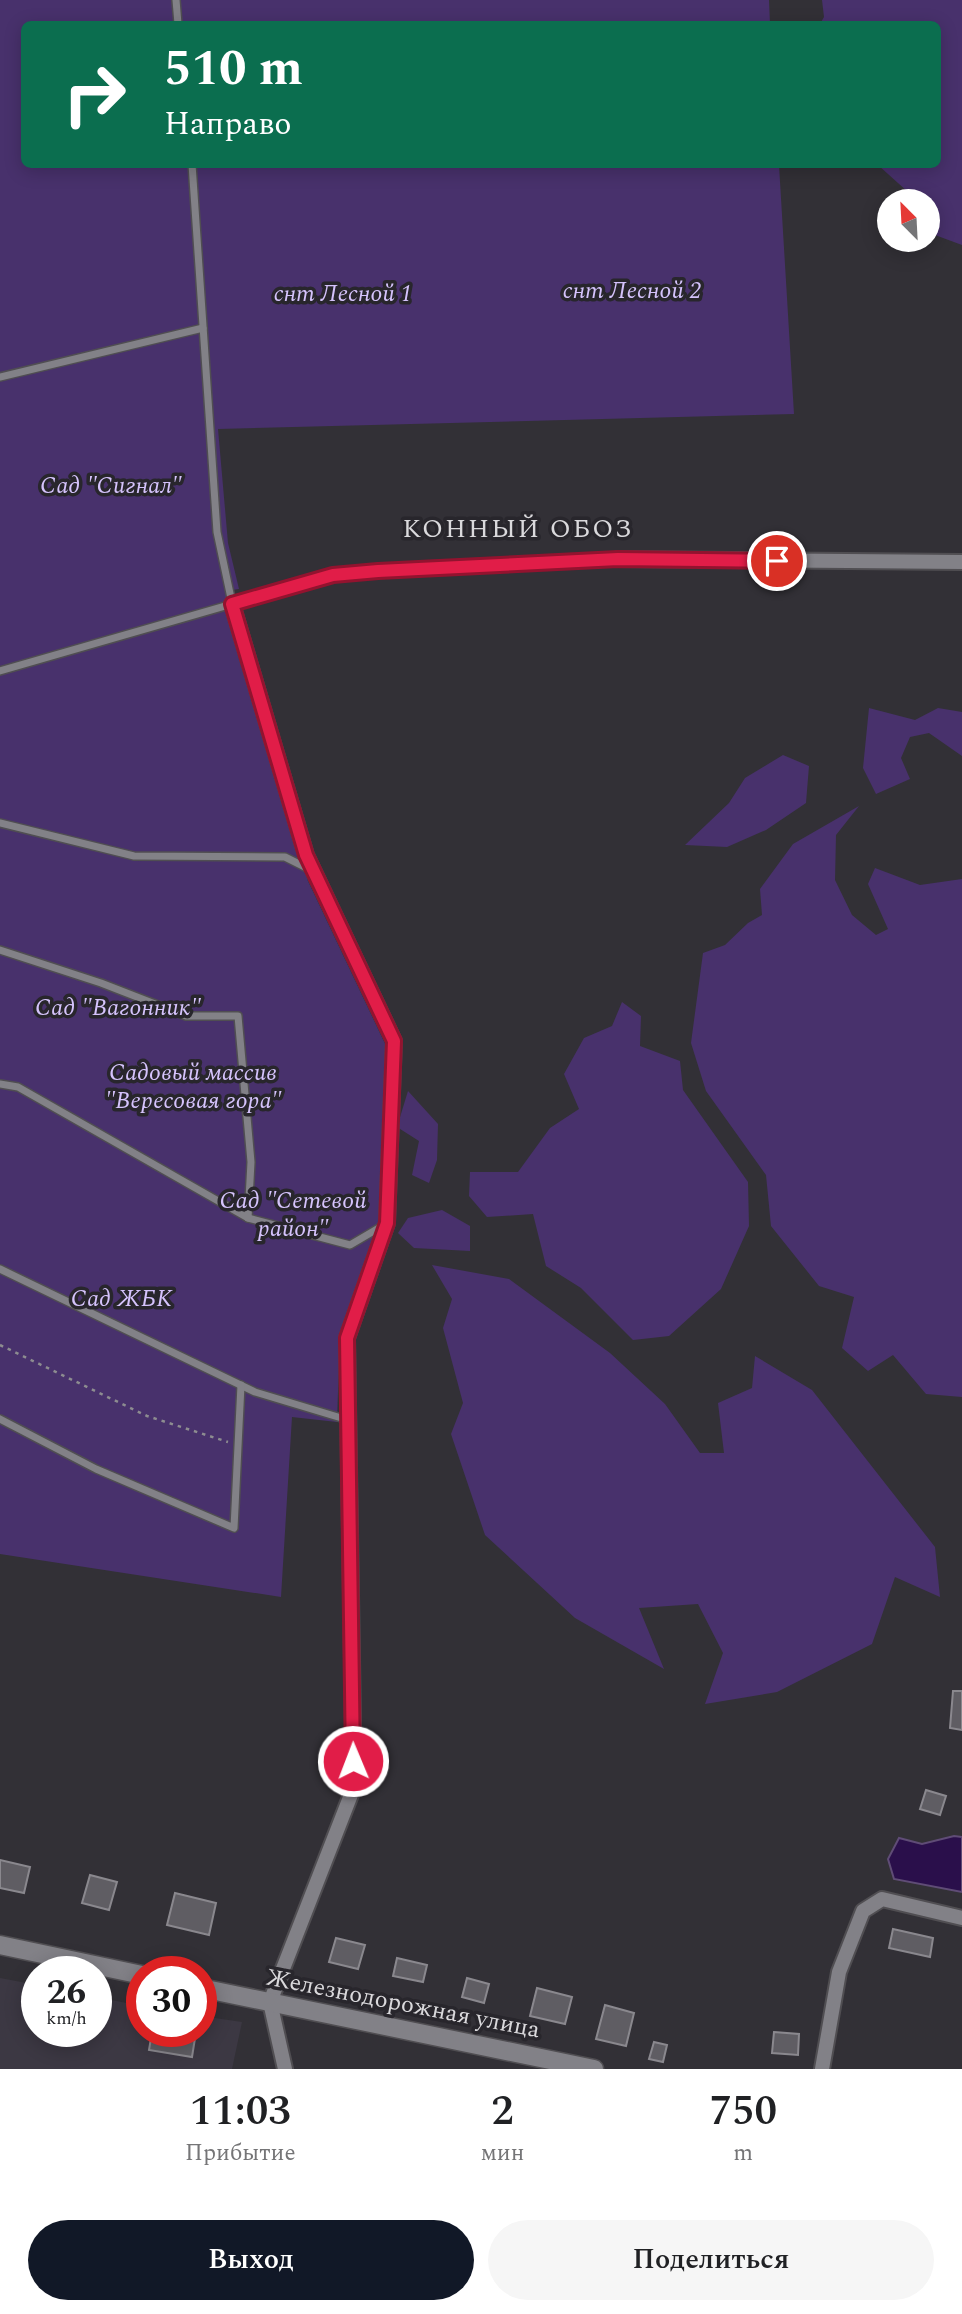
<!DOCTYPE html>
<html lang="ru">
<meta charset="utf-8">
<style>
:root{--surface:#fff;--page:#f6f6f6;--text:#202124;--muted:#757577;--accent:#111827}
body{margin:0;font-family:Spectral,serif;background:var(--page);color:var(--text);height:100vh;display:flex;flex-direction:column;font-size:26px;white-space:nowrap}
*{box-sizing:border-box;margin:0}
p{font-size:23px;color:var(--muted)}
.icon{flex:none;width:38px;height:38px;fill:none;stroke:currentColor;stroke-width:2;stroke-linecap:round;stroke-linejoin:round}
.map{position:relative;height:2069px;overflow:hidden}
.sheet{display:flex;flex-direction:column;background:var(--surface);flex:1}
.sheet>*{flex:none}
.top-card{position:absolute;left:21px;top:21px;width:920px;height:147px;border-radius:10px;box-shadow:0 4px 18px #0003;background:#0b6e4f;color:#fff;overflow:hidden}
.needle{width:46px;rotate:336deg}
.controls{position:absolute;left:877px;top:189px;display:grid;gap:14px}
.controls a{display:grid;place-items:center;width:63px;height:63px;border-radius:50%;background:var(--surface);box-shadow:0 4px 18px #0003;font-size:35px}
.speed{position:absolute;left:21px;top:1956px;display:flex;gap:14px;font-size:35px;font-weight:700;text-align:center}
.speed>*{display:grid;place-content:center;width:91px;height:91px;border-radius:50%;background:var(--surface);box-shadow:0 4px 18px #0003;line-height:1}
.speed small{font-size:18px;font-weight:400}
.speed .limit{border:10px solid #d22;background:#fff;color:#111}
.pin{position:absolute;display:grid;place-items:center;width:60px;height:60px;color:#fff;margin:-30px;border:4px solid #fff;border-radius:50%;box-shadow:0 2px 7px #0007}
.me{position:absolute;width:77px;margin:-38px;rotate:359deg;stroke-linejoin:round;filter:drop-shadow(0 0 5px #0008)}
.turn{display:flex;align-items:center;gap:24px;height:147px;padding:0 28px;font-size:32px}
.turn .icon{width:91px;height:91px;stroke-width:2.5}
.turn b{display:block;font-size:49px;line-height:60px}
.eta{display:flex;justify-content:space-evenly;align-items:center;height:119px;text-align:center}
.eta b{font-size:42px;font-weight:600;line-height:49px}
.primary-button{display:flex;gap:14px;margin-top:auto;padding:14px 28px}
.primary-button a{flex:1;height:80px;border-radius:42px;background:var(--accent);color:#fff;font-size:28px;font-weight:600;line-height:80px;text-align:center}
.primary-button a+a{background:var(--page);color:var(--text)}
.map>svg:first-child{display:block}
.built{fill:#3c3843}
.green{fill:#48316c}
.water{fill:#2a0f4b;stroke:#5f4c76;stroke-width:2}
.building{fill:#5f5d63;stroke:#8a888e;stroke-width:2}
.lines{fill:none;stroke-linecap:round;stroke-linejoin:round}
.service-casing{stroke:#504e52;stroke-width:10}
.minor-casing{stroke:#504e52;stroke-width:18}
.tertiary-casing{stroke:#504e52;stroke-width:21}
.path{stroke:#8d8c90;stroke-width:2.5;stroke-dasharray:3.5 5;stroke-linecap:butt}
.service{stroke:#828187;stroke-width:7}
.minor{stroke:#828187;stroke-width:14}
.tertiary{stroke:#828187;stroke-width:18}
.route-casing{stroke:#92132f;stroke-width:18}
.route{stroke:#e11d48;stroke-width:12}
.labels{text-anchor:middle;dominant-baseline:central;stroke-width:7;stroke-linejoin:round;paint-order:stroke}
.park-label{font-size:24px;font-style:italic;fill:#d5c3fc;stroke:#28262c}
.street-label{font-size:24px;fill:#dad9dc;stroke:#28262c}
.neighbourhood-label{font-size:26px;letter-spacing:2px;fill:#dad9dc;stroke:#28262c}
</style>
<div class="map">
<svg width="962" height="2069" viewBox="0 0 962 2069">
<rect width="100%" height="100%" fill="#323036"/>
<path class="built" d="M 0,1978 L 37,1985 L 37,2032 L 96,2032 L 96,1997 L 142,2006 L 142,2032 L 201,2032 L 201,2016 L 242,2022 L 232,2069 L 0,2069 Z"/>
<g class="green">
<path d="M 0,0 L 769,0 L 770,24 L 24,24 L 24,164 L 779,165 L 794,414 L 218,429 L 228,543 L 239,589 L 232,590 L 238,656 L 308,881 L 387,1048 L 379,1220 L 340,1332 L 337,1422 L 292,1417 L 281,1597 L 0,1554 Z"/>
<path d="M 822,0 L 962,0 L 962,245 L 935,235 L 928,220 L 928,201 L 918,201 L 878,165 L 938,164 L 938,24 L 820,24 L 824,17 Z"/>
<path d="M 869,708 L 915,720 L 938,708 L 962,712 L 962,756 L 929,733 L 910,737 L 901,758 L 910,779 L 876,794 L 863,768 Z"/>
<path d="M 783,755 L 809,766 L 806,803 L 766,830 L 727,847 L 685,845 L 729,803 L 745,778 Z"/>
<path d="M 859,806 L 836,835 L 835,880 L 852,915 L 876,935 L 888,929 L 868,884 L 875,868 L 920,885 L 962,879 L 962,1397 L 926,1394 L 893,1355 L 868,1371 L 842,1348 L 854,1297 L 819,1286 L 771,1226 L 766,1175 L 706,1091 L 691,1043 L 703,953 L 725,945 L 748,923 L 762,915 L 760,889 L 793,844 Z"/>
<path d="M 622,1002 L 641,1016 L 640,1046 L 680,1061 L 683,1090 L 748,1182 L 749,1226 L 721,1289 L 669,1336 L 633,1340 L 581,1288 L 546,1266 L 533,1214 L 487,1217 L 469,1196 L 470,1172 L 518,1172 L 550,1128 L 579,1109 L 564,1074 L 584,1038 L 612,1026 Z"/>
<path d="M 408,1091 L 438,1124 L 437,1160 L 429,1183 L 412,1175 L 419,1141 L 397,1127 Z"/>
<path d="M 442,1210 L 470,1226 L 470,1251 L 414,1248 L 398,1233 L 408,1218 Z"/>
<path d="M 432,1265 L 509,1279 L 610,1353 L 665,1404 L 700,1453 L 724,1453 L 718,1403 L 752,1388 L 755,1356 L 812,1390 L 935,1547 L 940,1597 L 895,1577 L 872,1644 L 777,1692 L 705,1704 L 723,1653 L 698,1604 L 639,1608 L 664,1669 L 575,1618 L 485,1535 L 451,1434 L 463,1403 L 443,1328 L 452,1299 Z"/>
</g>
<path class="water" d="M 954,1836 L 962,1837 L 962,1892 L 894,1879 L 888,1859 L 899,1838 L 922,1844 Z"/>
<g class="building">
<path d="M 953,1691 L 962,1691 L 962,1730 L 950,1728 Z"/>
<path d="M 926,1790 L 946,1796 L 940,1815 L 920,1809 Z"/>
<path d="M 0,1860 L 30,1867 L 24,1893 L 0,1888 Z"/>
<path d="M 90,1875 L 117,1882 L 109,1910 L 82,1903 Z"/>
<path d="M 175,1893 L 216,1903 L 209,1935 L 167,1925 Z"/>
<path d="M 893,1929 L 933,1938 L 930,1957 L 889,1948 Z"/>
<path d="M 336,1938 L 365,1945 L 358,1969 L 329,1962 Z"/>
<path d="M 397,1958 L 427,1965 L 423,1982 L 393,1976 Z"/>
<path d="M 467,1978 L 489,1984 L 484,2003 L 462,1997 Z"/>
<path d="M 537,1988 L 572,1997 L 565,2024 L 530,2016 Z"/>
<path d="M 605,2005 L 634,2013 L 626,2046 L 596,2039 Z"/>
<path d="M 152,2032 L 196,2032 L 192,2057 L 149,2050 Z"/>
<path d="M 774,2032 L 799,2034 L 798,2055 L 772,2053 Z"/>
<path d="M 654,2042 L 667,2045 L 663,2062 L 649,2059 Z"/>
</g>
<g class="lines">
<g class="service-casing">
<g id="service">
<path d="M 176,0 L 178,24"/>
<path d="M 192,164 L 217,532 L 232,603"/>
<path d="M 0,377 L 203,328"/>
<path d="M 0,671 L 333,575 L 618,559"/>
<path d="M 0,823 L 134,856 L 285,857 L 311,870"/>
<path d="M 0,950 L 101,983 L 186,1016 L 238,1016 L 251,1162 L 248,1218"/>
<path d="M 0,1084 L 18,1087 L 248,1218 L 350,1245 L 384,1225"/>
<path d="M 0,1269 L 255,1392 L 348,1420"/>
<path d="M 0,1419 L 96,1469 L 234,1528 L 241,1385"/>
</g>
</g>
<g class="minor-casing">
<g id="minor">
<path d="M 618,559 L 962,562"/>
<path d="M 232,604 L 306,855 L 394,1041 L 387,1223 L 347,1338 L 354,1787 L 270,2002 L 285,2069"/>
<path d="M 822,2069 L 839,1972 L 863,1911 L 882,1899 L 962,1918"/>
</g>
</g>
<g class="tertiary-casing">
<g id="tertiary">
<path d="M 0,1945 L 142,1975"/>
<path d="M 201,1988 L 594,2069"/>
</g>
</g>
<path class="path" d="M 0,1345 L 147,1416 L 228,1442"/>
<use href="#service" class="service"/>
<use href="#minor" class="minor"/>
<use href="#tertiary" class="tertiary"/>
</g>
<g class="lines">
<g class="route-casing">
<path id="route" d="M 353,1761 L 347,1338 L 387,1223 L 394,1041 L 306,855 L 232,604 L 333,575 L 378,571 L 618,559 L 777,561"/>
</g>
<use href="#route" class="route"/>
</g>
<g class="labels">
<g class="park-label">
<text x="632" y="291">снт Лесной 2</text>
<text x="343" y="294">снт Лесной 1</text>
<text x="111" y="486">Сад "Сигнал"</text>
<text x="118" y="1008">Сад "Вагонник"</text>
<text x="193" y="1073">Садовый массив<tspan x="193" dy="28">"Вересовая гора"</tspan></text>
<text x="293" y="1201">Сад "Сетевой<tspan x="293" dy="28">район"</tspan></text>
<text x="122" y="1299">Сад ЖБК</text>
</g>
<g class="street-label">
<text transform="translate(403 2004) rotate(11)">Железнодорожная улица</text>
</g>
<g class="neighbourhood-label">
<text x="518" y="529">КОННЫЙ ОБОЗ</text>
</g>
</g>
</svg>
<div class="controls">
<a><svg class="needle" viewBox="-14 -14 28 28"><path d="M0-13l5 13h-10z" fill="#e53935"/><path d="M0 13l5-13h-10z" fill="#757577"/></svg></a>
</div>
<div class="speed"><div>26<small>km/h</small></div><div class="limit">30</div></div>
<div class="pin" style="left:777px;top:561px;background:#d93025"><svg class="icon" aria-label="arrive" viewBox="0 0 24 24"><path d="M6 21V4h12l-3 4 3 4H6"/></svg></div>
<svg class="me" style="left:353px;top:1761px" viewBox="-20 -20 40 40"><circle r="17" fill="#e11d48" stroke="#fff" stroke-width="3"/><path d="M0-11L8 9 0 5-8 9z" fill="#fff"/></svg>
<div class="top-card">
<div class="turn"><svg class="icon" aria-label="right" viewBox="0 0 24 24"><path d="M7 20v-9h11M14 6l5 5-5 5"/></svg><div><b>510 m</b>Направо</div></div>
</div>
</div>
<section class="sheet">
<div class="eta">
<div><b>11:03</b><p>Прибытие</p></div>
<div><b>2</b><p>мин</p></div>
<div><b>750</b><p>m</p></div>
</div>
<div class="primary-button"><a>Выход</a><a>Поделиться</a></div>
</section>
